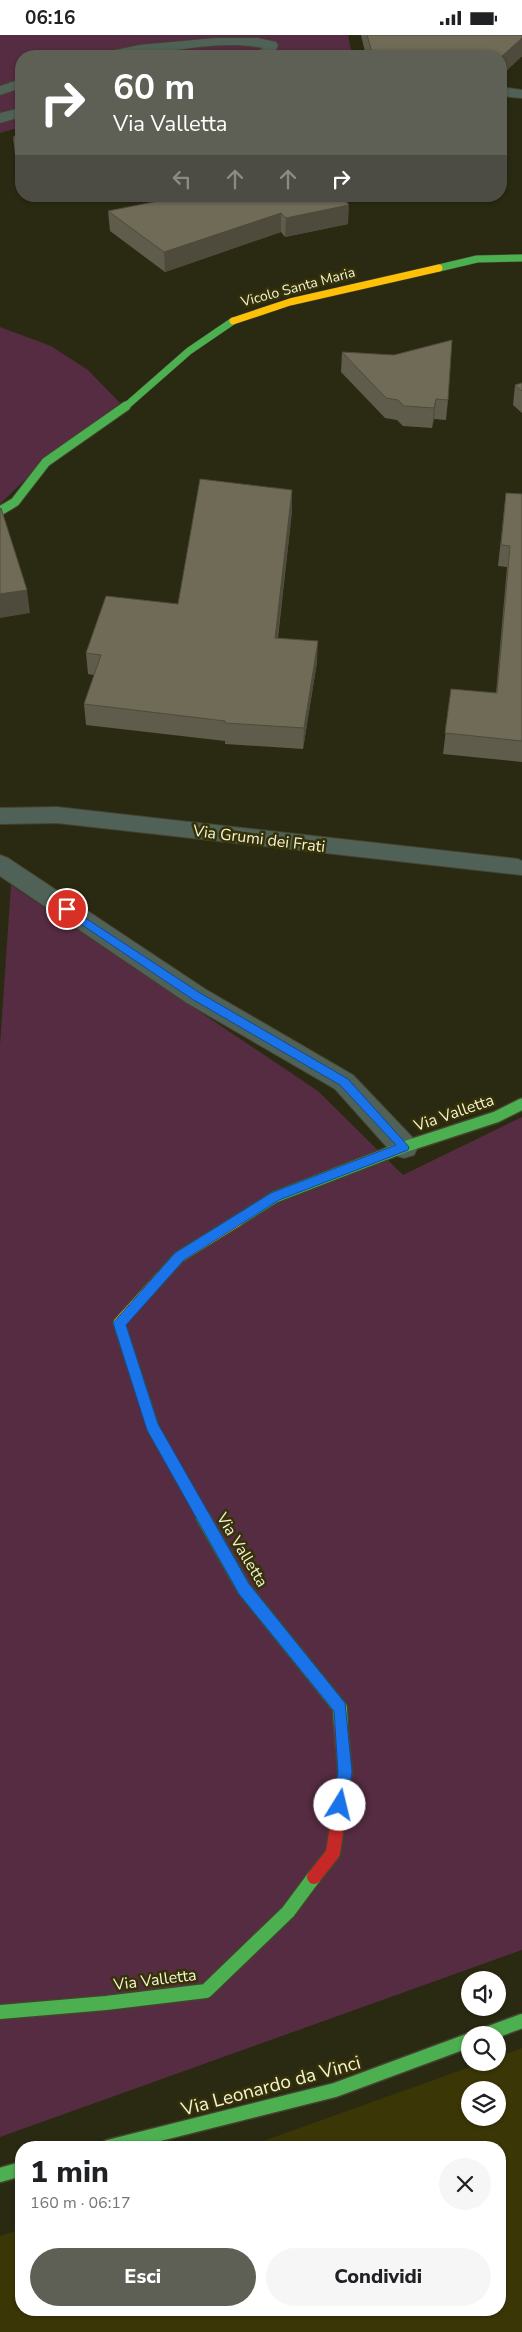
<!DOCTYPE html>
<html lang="it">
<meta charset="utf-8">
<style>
:root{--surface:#fff;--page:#f6f6f6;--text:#202124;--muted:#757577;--accent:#5f6055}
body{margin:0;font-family:"Nunito Sans",sans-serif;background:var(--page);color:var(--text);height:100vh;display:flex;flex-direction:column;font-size:19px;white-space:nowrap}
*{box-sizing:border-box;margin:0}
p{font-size:16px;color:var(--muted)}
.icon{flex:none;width:28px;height:28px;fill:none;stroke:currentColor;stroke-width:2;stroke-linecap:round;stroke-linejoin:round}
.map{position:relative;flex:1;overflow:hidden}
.side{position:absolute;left:15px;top:2106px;width:491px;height:175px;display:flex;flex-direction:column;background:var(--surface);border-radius:20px;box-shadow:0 1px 4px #0004}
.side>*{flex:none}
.hud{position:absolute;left:15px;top:15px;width:492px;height:152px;border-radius:20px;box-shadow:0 1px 4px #0004;background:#5f6055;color:#fff;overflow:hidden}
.fabs{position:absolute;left:461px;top:1936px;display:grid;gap:10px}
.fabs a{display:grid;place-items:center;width:45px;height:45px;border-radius:50%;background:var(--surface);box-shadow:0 1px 4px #0004;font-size:25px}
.pin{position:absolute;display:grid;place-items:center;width:42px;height:42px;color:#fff;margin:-21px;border:2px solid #fff;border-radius:50%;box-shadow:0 1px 5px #0007}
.me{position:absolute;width:55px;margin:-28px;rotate:9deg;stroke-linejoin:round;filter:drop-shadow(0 0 4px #0008)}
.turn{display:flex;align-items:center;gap:18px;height:105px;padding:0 15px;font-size:22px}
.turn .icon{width:65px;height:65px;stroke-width:2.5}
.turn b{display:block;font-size:35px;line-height:42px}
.lanes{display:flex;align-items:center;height:48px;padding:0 15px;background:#0003;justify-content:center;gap:25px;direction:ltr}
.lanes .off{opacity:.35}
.round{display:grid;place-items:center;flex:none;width:52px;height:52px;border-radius:26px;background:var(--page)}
.summary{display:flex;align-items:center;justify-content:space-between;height:85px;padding:0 15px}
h1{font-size:30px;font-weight:800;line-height:38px}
.action{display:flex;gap:10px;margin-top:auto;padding:10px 15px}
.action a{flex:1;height:58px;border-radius:30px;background:var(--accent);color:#fff;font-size:20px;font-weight:800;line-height:58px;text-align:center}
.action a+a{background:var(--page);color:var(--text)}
.status{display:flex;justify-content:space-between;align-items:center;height:35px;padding:0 25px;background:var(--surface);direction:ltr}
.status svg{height:14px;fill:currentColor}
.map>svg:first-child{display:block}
.built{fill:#3a3606;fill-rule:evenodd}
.green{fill:#562c42}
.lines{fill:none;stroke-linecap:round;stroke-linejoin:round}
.street-casing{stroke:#44432f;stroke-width:2}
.fast-far3-casing{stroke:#44432f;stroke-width:8}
.fast-far2-casing{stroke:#44432f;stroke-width:11}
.fast-far1-casing{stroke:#44432f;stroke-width:14}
.fast-casing{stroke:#44432f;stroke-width:17}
.slow-far1-casing{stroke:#44432f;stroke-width:8}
.slow-casing{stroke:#44432f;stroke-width:14}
.jam-casing{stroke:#44432f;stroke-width:17}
.street{fill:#506257;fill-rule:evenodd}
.fast-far3{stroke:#4caf50;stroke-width:7}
.fast-far2{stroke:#4caf50;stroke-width:9}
.fast-far1{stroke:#4caf50;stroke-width:11}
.fast{stroke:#4caf50;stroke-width:14}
.slow-far1{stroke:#ffc107;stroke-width:7}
.slow{stroke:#ffc107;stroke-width:11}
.jam{stroke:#c62828;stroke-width:14}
.wall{fill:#605c4b}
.shaded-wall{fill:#4e4b3d}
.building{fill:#706b57;stroke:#4e4b3d}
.route{fill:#1a73e8;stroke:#114b97}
.labels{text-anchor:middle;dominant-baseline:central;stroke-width:5;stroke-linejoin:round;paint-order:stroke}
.far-street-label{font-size:14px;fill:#f3f2d5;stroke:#353207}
.street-label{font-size:16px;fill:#f3f2d5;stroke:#353207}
.near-street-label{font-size:19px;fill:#f3f2d5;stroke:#353207}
</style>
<div class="status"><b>06:16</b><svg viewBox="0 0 49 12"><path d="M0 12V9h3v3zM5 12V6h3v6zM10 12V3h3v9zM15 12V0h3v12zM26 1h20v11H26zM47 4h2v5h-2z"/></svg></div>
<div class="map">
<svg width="522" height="2297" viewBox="0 0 522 2297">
<rect width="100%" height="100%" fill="#2a2912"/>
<path class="built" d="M 522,2013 L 522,2297 L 0,2297 L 0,2201 L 21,2194 L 21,2275 L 500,2275 L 500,2112 L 246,2112 L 481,2028 L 498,2028 L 498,2022 ZM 470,2055 L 498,2055 L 498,2082 L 470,2082 Z"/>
<g class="green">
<path d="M 0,0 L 348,0 L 352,19 L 359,21 L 21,21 L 21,92 L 0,98 Z"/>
<path d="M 0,292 L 51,311 L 88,335 L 120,368 L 27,443 L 0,469 Z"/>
<path d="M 11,850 L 318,1056 L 403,1140 L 522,1082 L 522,1915 L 0,2102 L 0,1010 Z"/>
</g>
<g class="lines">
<g class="street-casing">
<g id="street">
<path d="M 215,3 L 258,3 L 276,7 L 278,10 C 275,26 254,21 241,21 L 243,18 L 258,16 L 263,13 C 209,2 152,25 98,21 L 100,18 L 140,10 Z"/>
<path d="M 21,44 L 21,53 L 0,60 L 0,51 Z"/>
<path d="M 501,52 L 522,55 L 522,63 L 501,61 Z"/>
<path d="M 21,73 L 21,82 L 0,88 L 0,78 Z"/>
<path d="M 57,772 L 518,824 L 522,826 L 522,840 L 57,788 L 0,789 L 0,773 Z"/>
<path d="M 0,820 L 8,823 L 205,954 L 353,1040 L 414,1104 L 418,1112 L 414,1120 L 404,1123 L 394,1120 L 335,1054 L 187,968 L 0,841 Z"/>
</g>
</g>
<g class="fast-far3-casing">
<g id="fast-far3">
<path d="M 439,233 L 477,224 L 522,223"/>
<path d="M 124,373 L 189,316 L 233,286"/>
</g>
</g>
<g class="fast-far2-casing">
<path id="fast-far2" d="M 0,476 L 15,467 L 46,427 L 126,371"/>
</g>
<g class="fast-far1-casing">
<g id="fast-far1">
<path d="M 237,1186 L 275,1162 L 404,1112 L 496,1082 L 522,1069"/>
<path d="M 154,1395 L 204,1483"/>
</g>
</g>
<g class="fast-casing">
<g id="fast">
<path d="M 203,1482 L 244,1554 L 340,1673 L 341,1692"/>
<path d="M 0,1977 L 106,1968 L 206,1956 L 288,1877 L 314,1842"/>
<path d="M 484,2000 L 522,1986"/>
<path d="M 108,2112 L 335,2055 L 470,2005"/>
<path d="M 0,2140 L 21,2134"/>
</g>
</g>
<g class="slow-far1-casing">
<path id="slow-far1" d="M 233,286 L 290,267 L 439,233"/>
</g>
<g class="slow-casing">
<path id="slow" d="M 154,1395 L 119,1288 L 179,1222 L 237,1186"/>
</g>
<g class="jam-casing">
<path id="jam" d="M 314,1842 L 333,1818 L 345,1737 L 341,1692"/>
</g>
<use href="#street" class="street"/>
<use href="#fast-far3" class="fast-far3"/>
<use href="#fast-far2" class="fast-far2"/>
<use href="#fast-far1" class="fast-far1"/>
<use href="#fast" class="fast"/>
<use href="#slow-far1" class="slow-far1"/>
<use href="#slow" class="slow"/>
<use href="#jam" class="jam"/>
</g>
<g class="wall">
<path d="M 361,0 L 522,0 L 522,21 L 501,41 L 501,21 L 366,21 Z"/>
<path d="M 21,99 L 21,124 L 15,119 L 13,102 Z"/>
<path d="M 69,161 L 90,161 L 77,167 Z"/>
<path d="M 184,161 L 348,189 L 285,202 L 281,197 L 165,237 L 110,196 L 108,176 Z"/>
<path d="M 342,317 L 448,365 L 446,385 L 434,384 L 432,393 L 403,391 L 397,385 L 385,383 L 341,337 Z"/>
<path d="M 522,348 L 522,378 L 513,370 L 515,350 Z"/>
<path d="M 292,455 L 292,476 L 278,603 L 317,627 L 303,714 L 225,709 L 225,706 L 86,690 L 84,669 L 94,640 L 88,639 L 86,618 L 178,569 Z"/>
<path d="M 506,458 L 522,459 L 522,727 L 443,719 L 451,654 L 496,658 L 507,532 L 498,531 Z"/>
</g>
<g class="shaded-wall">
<path d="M 522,3 L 522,21 L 501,41 L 501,22 Z"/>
<path d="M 76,161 L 90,161 L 77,167 Z"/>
<path d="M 349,170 L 348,189 L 285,202 L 286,183 Z"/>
<path d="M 281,178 L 281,197 L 165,237 L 164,217 Z"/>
<path d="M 436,364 L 434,384 L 432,393 L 434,373 Z"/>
<path d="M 292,455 L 292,476 L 275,624 L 275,603 Z"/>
<path d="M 27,555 L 30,578 L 0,583 L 0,559 Z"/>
<path d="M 318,606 L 317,627 L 303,714 L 304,693 Z"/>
</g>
<g class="building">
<path d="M 367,0 L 522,0 L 522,3 L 501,22 L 501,21 L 373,21 Z"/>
<path d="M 21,99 L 21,108 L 13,102 Z"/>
<path d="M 184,161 L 342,161 L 349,170 L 286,183 L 281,178 L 164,217 L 108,176 Z"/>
<path d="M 452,305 L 448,365 L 436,364 L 434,373 L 404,371 L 398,365 L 386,363 L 342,317 L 394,320 Z"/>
<path d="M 522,348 L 522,356 L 515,350 Z"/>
<path d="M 200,444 L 292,455 L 275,603 L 318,606 L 304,693 L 225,688 L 225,686 L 84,669 L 101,620 L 86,618 L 106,561 L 178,569 Z"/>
<path d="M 506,458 L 522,459 L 522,706 L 445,698 L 451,654 L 497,658 L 510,511 L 501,510 Z"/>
<path d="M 1,473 L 27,555 L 0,559 L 0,474 Z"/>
</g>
<path class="route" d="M 67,871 L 200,958 L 348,1044 L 409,1112 L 408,1115 L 279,1165 L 184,1225 L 126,1290 L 158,1389 L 249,1549 L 345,1668 L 352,1737 L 345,1775 L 340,1777 L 335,1775 L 333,1770 L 338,1737 L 334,1676 L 239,1559 L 147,1395 L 113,1288 L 175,1218 L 271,1158 L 396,1110 L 340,1050 L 192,964 L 63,877 L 63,872 Z"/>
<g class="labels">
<g class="far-street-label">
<text transform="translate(298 252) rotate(-15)">Vicolo Santa Maria</text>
</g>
<g class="street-label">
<text transform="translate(259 804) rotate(7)">Via Grumi dei Frati</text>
<text transform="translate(454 1078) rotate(-19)">Via Valletta</text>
<text transform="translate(242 1515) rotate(59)">Via Valletta</text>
<text transform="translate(155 1945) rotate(-7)">Via Valletta</text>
</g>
<g class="near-street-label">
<text transform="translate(271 2051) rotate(-15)">Via Leonardo da Vinci</text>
</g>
</g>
</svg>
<div class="fabs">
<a><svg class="icon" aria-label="sound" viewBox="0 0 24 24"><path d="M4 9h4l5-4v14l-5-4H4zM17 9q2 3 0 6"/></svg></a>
<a><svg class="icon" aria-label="search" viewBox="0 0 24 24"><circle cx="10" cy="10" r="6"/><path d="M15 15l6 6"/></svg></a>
<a><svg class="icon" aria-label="layers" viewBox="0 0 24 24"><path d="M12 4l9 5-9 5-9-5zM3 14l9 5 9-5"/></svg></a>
</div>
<div class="pin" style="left:67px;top:874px;background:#d93025"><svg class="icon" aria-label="arrive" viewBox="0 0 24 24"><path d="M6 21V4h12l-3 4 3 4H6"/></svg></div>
<svg class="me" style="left:340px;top:1770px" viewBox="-20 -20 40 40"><circle r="19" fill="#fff"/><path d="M0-13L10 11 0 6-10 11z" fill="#1a73e8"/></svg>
<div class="hud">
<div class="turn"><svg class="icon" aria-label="right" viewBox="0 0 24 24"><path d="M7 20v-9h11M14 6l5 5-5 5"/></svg><div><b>60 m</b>Via Valletta</div></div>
<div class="lanes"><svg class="icon off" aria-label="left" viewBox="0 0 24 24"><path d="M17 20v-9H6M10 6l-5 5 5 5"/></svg><svg class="icon off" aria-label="ahead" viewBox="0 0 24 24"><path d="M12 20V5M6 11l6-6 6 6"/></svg><svg class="icon off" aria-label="ahead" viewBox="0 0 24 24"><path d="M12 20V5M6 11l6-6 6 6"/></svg><svg class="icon" aria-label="right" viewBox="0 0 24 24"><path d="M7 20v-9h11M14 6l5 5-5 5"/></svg></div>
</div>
<section class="side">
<div class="summary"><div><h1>1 min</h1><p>160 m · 06:17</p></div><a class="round"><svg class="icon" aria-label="close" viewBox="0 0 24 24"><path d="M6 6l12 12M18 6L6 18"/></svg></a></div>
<div class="action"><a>Esci</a><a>Condividi</a></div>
</section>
</div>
